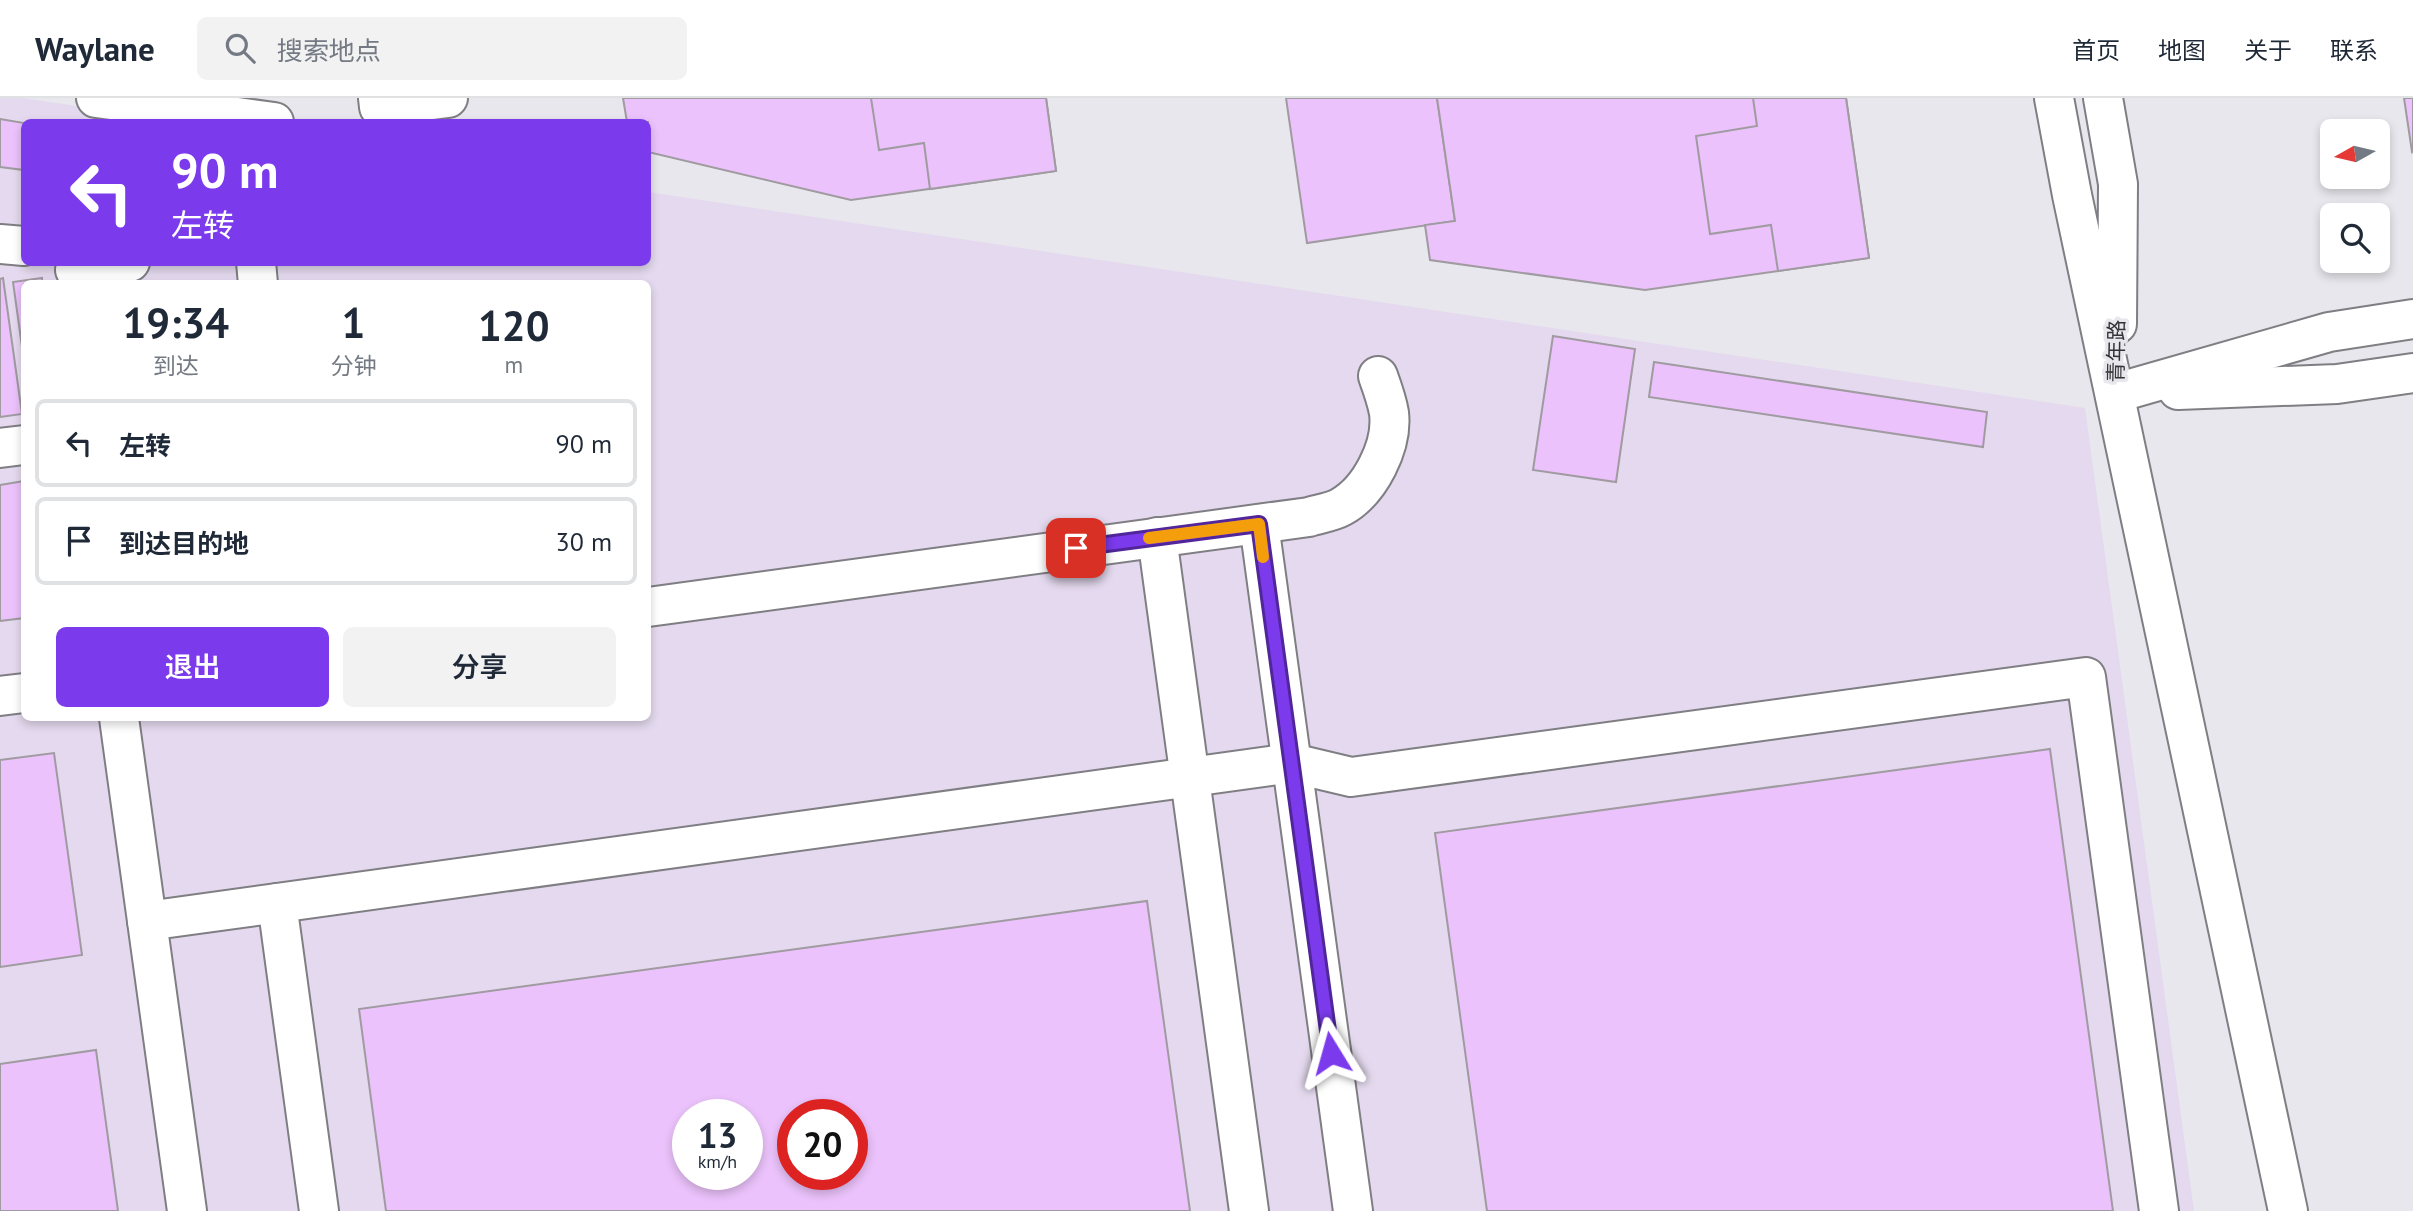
<!DOCTYPE html>
<html lang="zh">
<meta charset="utf-8">
<style>
:root{--surface:#fff;--page:#f2f2f3;--text:#1f2937;--muted:#747a83;--line:#e0e1e3;--accent:#7c3aed}
body{margin:0;font-family:"PT Sans","Noto Sans SC",sans-serif;background:var(--page);color:var(--text);height:100vh;display:flex;flex-direction:column;font-size:26px;white-space:nowrap}
*{box-sizing:border-box;margin:0}
p{font-size:23px;color:var(--muted)}
.icon{flex:none;width:38px;height:38px;fill:none;stroke:currentColor;stroke-width:2;stroke-linecap:round;stroke-linejoin:round}
.map{position:relative;flex:1;overflow:hidden}
.sheet{position:absolute;left:21px;top:182px;width:630px;height:441px;display:flex;flex-direction:column;background:var(--surface);border-radius:10px;box-shadow:0 4px 10px #0003}
.sheet>*{flex:none}
.hud{position:absolute;left:21px;top:21px;width:630px;height:147px;border-radius:10px;box-shadow:0 4px 10px #0003;background:#7c3aed;color:#fff;overflow:hidden}
.needle{width:46px;rotate:262deg}
.tools{position:absolute;left:2320px;top:21px;display:grid;gap:14px}
.tools a{display:grid;place-items:center;width:70px;height:70px;border-radius:10px;background:var(--surface);box-shadow:0 4px 10px #0003;font-size:35px}
.speed{position:absolute;left:672px;top:1001px;display:flex;gap:14px;font-size:35px;font-weight:700;text-align:center}
.speed>*{display:grid;place-content:center;width:91px;height:91px;border-radius:50%;background:var(--surface);box-shadow:0 4px 10px #0003;line-height:1}
.speed small{font-size:18px;font-weight:400}
.speed .limit{border:10px solid #d22;background:#fff;color:#111}
.pin{position:absolute;display:grid;place-items:center;width:60px;height:60px;color:#fff;margin:-30px;border-radius:14px;box-shadow:0 4px 10px #0006}
.me{position:absolute;width:77px;margin:-38px;rotate:352deg;stroke-linejoin:round;filter:drop-shadow(0 0 5px #0008)}
.turn{display:flex;align-items:center;gap:24px;height:147px;padding:0 35px;font-size:32px}
.turn .icon{width:91px;height:91px;stroke-width:2.5}
.turn b{display:block;font-size:49px;line-height:60px}
.eta{display:flex;justify-content:space-evenly;align-items:center;height:119px;text-align:center}
.eta b{font-size:42px;font-weight:600;line-height:49px}
.action{display:flex;gap:14px;margin-top:auto;padding:14px 35px}
.action a{flex:1;height:80px;border-radius:10px;background:var(--accent);color:#fff;font-size:28px;font-weight:600;line-height:80px;text-align:center}
.action a+a{background:var(--page);color:var(--text)}
ul{padding:0;list-style:none}
li{display:flex;align-items:center;gap:21px;height:88px;margin:0 14px 10px;padding:0 21px;border:4px solid var(--line);border-radius:10px}
li div{flex:1}
li b{display:block;font-size:26px}
li em{font-style:normal}
header{display:flex;align-items:center;gap:42px;box-sizing:border-box;height:98px;padding:0 35px;background:var(--surface);border-bottom:2px solid var(--line)}
header strong{font-size:33px}
nav{display:flex;gap:38px;margin-inline-start:auto;font-size:24px}
.search{width:490px;height:63px;background:var(--page);display:flex;align-items:center;gap:18px;box-sizing:border-box;padding:0 24px;border-radius:10px;color:var(--muted);font-size:26px}
.map>svg:first-child{display:block}
.commercial{fill:#e4d9ee;fill-rule:evenodd}
.building{fill:#ebc2fb;stroke:#9f9ba0;stroke-width:2;fill-rule:evenodd}
.lines{fill:none;stroke-linecap:round;stroke-linejoin:round}
.minor-casing{stroke:#7f7e83;stroke-width:42}
.minor{stroke:#fff;stroke-width:38}
.route-casing{stroke:#51269a;stroke-width:18}
.route{stroke:#7c3aed;stroke-width:12}
.slow{stroke:#f59e0b;stroke-width:12}
.labels{text-anchor:middle;dominant-baseline:central;stroke-width:7;stroke-linejoin:round;paint-order:stroke}
.street-label{font-size:21px;fill:#333335;stroke:#e8e7ed}
</style>
<header>
<strong>Waylane</strong>
<div class="search"><svg class="icon" aria-label="search" viewBox="0 0 24 24"><circle cx="10" cy="10" r="6"/><path d="M15 15l6 6"/></svg>搜索地点</div>
<nav><a>首页</a><a>地图</a><a>关于</a><a>联系</a></nav>
</header>
<div class="map">
<svg width="2413" height="1113" viewBox="0 0 2413 1113">
<rect width="100%" height="100%" fill="#e8e7ed"/>
<path class="commercial" d="M 0,0 L 22,0 L 185,24 L 24,24 L 24,164 L 648,164 L 648,94 L 2085,310 L 2194,1113 L 0,1113 ZM 24,186 L 648,186 L 648,620 L 24,620 ZM 688,1017 L 747,1017 L 747,1076 L 688,1076 ZM 793,1017 L 852,1017 L 852,1076 L 793,1076 Z"/>
<g class="building">
<path d="M 623,0 L 1046,0 L 1056,73 L 851,102 L 648,54 L 648,24 L 627,24 Z"/>
<path d="M 871,0 L 1046,0 L 1056,73 L 930,91 L 924,45 L 879,52 Z"/>
<path d="M 1286,0 L 1437,0 L 1455,123 L 1307,145 Z"/>
<path d="M 1437,0 L 1846,0 L 1869,160 L 1645,192 L 1430,162 L 1425,127 L 1455,123 Z"/>
<path d="M 1753,0 L 1846,0 L 1869,160 L 1778,173 L 1771,127 L 1710,136 L 1696,38 L 1757,28 Z"/>
<path d="M 2404,0 L 2413,0 L 2413,53 L 2412,54 Z"/>
<path d="M 0,21 L 24,25 L 24,72 L 0,69 Z"/>
<path d="M 3,180 L 22,316 L 0,319 L 0,181 Z"/>
<path d="M 42,180 L 42,186 L 24,186 L 24,263 L 13,184 Z"/>
<path d="M 1553,238 L 1635,251 L 1616,384 L 1533,372 Z"/>
<path d="M 1654,264 L 1987,314 L 1983,349 L 1649,299 Z"/>
<path d="M 24,383 L 24,520 L 0,523 L 0,387 Z"/>
<path d="M 2050,651 L 2113,1113 L 1487,1113 L 1435,735 Z"/>
<path d="M 54,655 L 82,857 L 0,869 L 0,662 Z"/>
<path d="M 1147,803 L 1190,1113 L 386,1113 L 359,911 ZM 688,1017 L 747,1017 L 747,1076 L 688,1076 ZM 793,1017 L 852,1017 L 852,1076 L 793,1076 Z"/>
<path d="M 96,952 L 118,1113 L 0,1113 L 0,966 Z"/>
</g>
<g class="lines">
<g class="minor-casing">
<g id="minor">
<path d="M 96,0 L 274,24"/>
<path d="M 378,0 L 379,9 L 448,0"/>
<path d="M 2054,0 L 2072,97 L 2288,1113"/>
<path d="M 2103,0 L 2118,86 L 2117,226"/>
<path d="M 0,146 L 24,148"/>
<path d="M 256,164 L 258,186"/>
<path d="M 75,172 L 130,164"/>
<path d="M 2178,292 L 2337,286 L 2413,275"/>
<path d="M 2116,295 L 2329,234 L 2413,221"/>
<path d="M 0,350 L 24,347"/>
<path d="M 1259,426 L 1353,1113"/>
<path d="M 1157,439 L 1249,1113"/>
<path d="M 648,509 L 1309,419 C 1319,416 1332,414 1341,409 C 1370,393 1393,348 1389,315 C 1387,303 1382,289 1378,278"/>
<path d="M 0,598 L 24,595"/>
<path d="M 119,620 L 187,1113"/>
<path d="M 277,805 L 319,1113"/>
<path d="M 147,823 L 1292,665 L 1351,679 L 2086,579 L 2159,1113"/>
</g>
</g>
<use href="#minor" class="minor"/>
</g>
<g class="lines">
<g class="route-casing">
<path id="route" d="M 1076,450 L 1259,426 L 1331,955"/>
</g>
<use href="#route" class="route"/>
<path class="slow" d="M 1149,440 L 1259,426 L 1263,459"/>
</g>
<g class="labels">
<g class="street-label">
<text transform="translate(2116 253) rotate(-89)">青年路</text>
</g>
</g>
</svg>
<div class="tools">
<a><svg class="needle" viewBox="-14 -14 28 28"><path d="M0-13l5 13h-10z" fill="#e53935"/><path d="M0 13l5-13h-10z" fill="#747a83"/></svg></a>
<a><svg class="icon" aria-label="search" viewBox="0 0 24 24"><circle cx="10" cy="10" r="6"/><path d="M15 15l6 6"/></svg></a>
</div>
<div class="speed"><div>13<small>km/h</small></div><div class="limit">20</div></div>
<div class="pin" style="left:1076px;top:450px;background:#d93025"><svg class="icon" aria-label="arrive" viewBox="0 0 24 24"><path d="M6 21V4h12l-3 4 3 4H6"/></svg></div>
<svg class="me" style="left:1331px;top:955px" viewBox="-20 -20 40 40"><path d="M0-17L14 15 0 8-14 15z" fill="#7c3aed" stroke="#fff" stroke-width="4"/></svg>
<div class="hud">
<div class="turn"><svg class="icon" aria-label="left" viewBox="0 0 24 24"><path d="M17 20v-9H6M10 6l-5 5 5 5"/></svg><div><b>90 m</b>左转</div></div>
</div>
<section class="sheet">
<div class="eta">
<div><b>19:34</b><p>到达</p></div>
<div><b>1</b><p>分钟</p></div>
<div><b>120</b><p>m</p></div>
</div>
<ul>
<li><svg class="icon" aria-label="left" viewBox="0 0 24 24"><path d="M17 20v-9H6M10 6l-5 5 5 5"/></svg><div><b>左转</b></div><em>90 m</em></li>
<li><svg class="icon" aria-label="arrive" viewBox="0 0 24 24"><path d="M6 21V4h12l-3 4 3 4H6"/></svg><div><b>到达目的地</b></div><em>30 m</em></li>
</ul>
<div class="action"><a>退出</a><a>分享</a></div>
</section>
</div>
